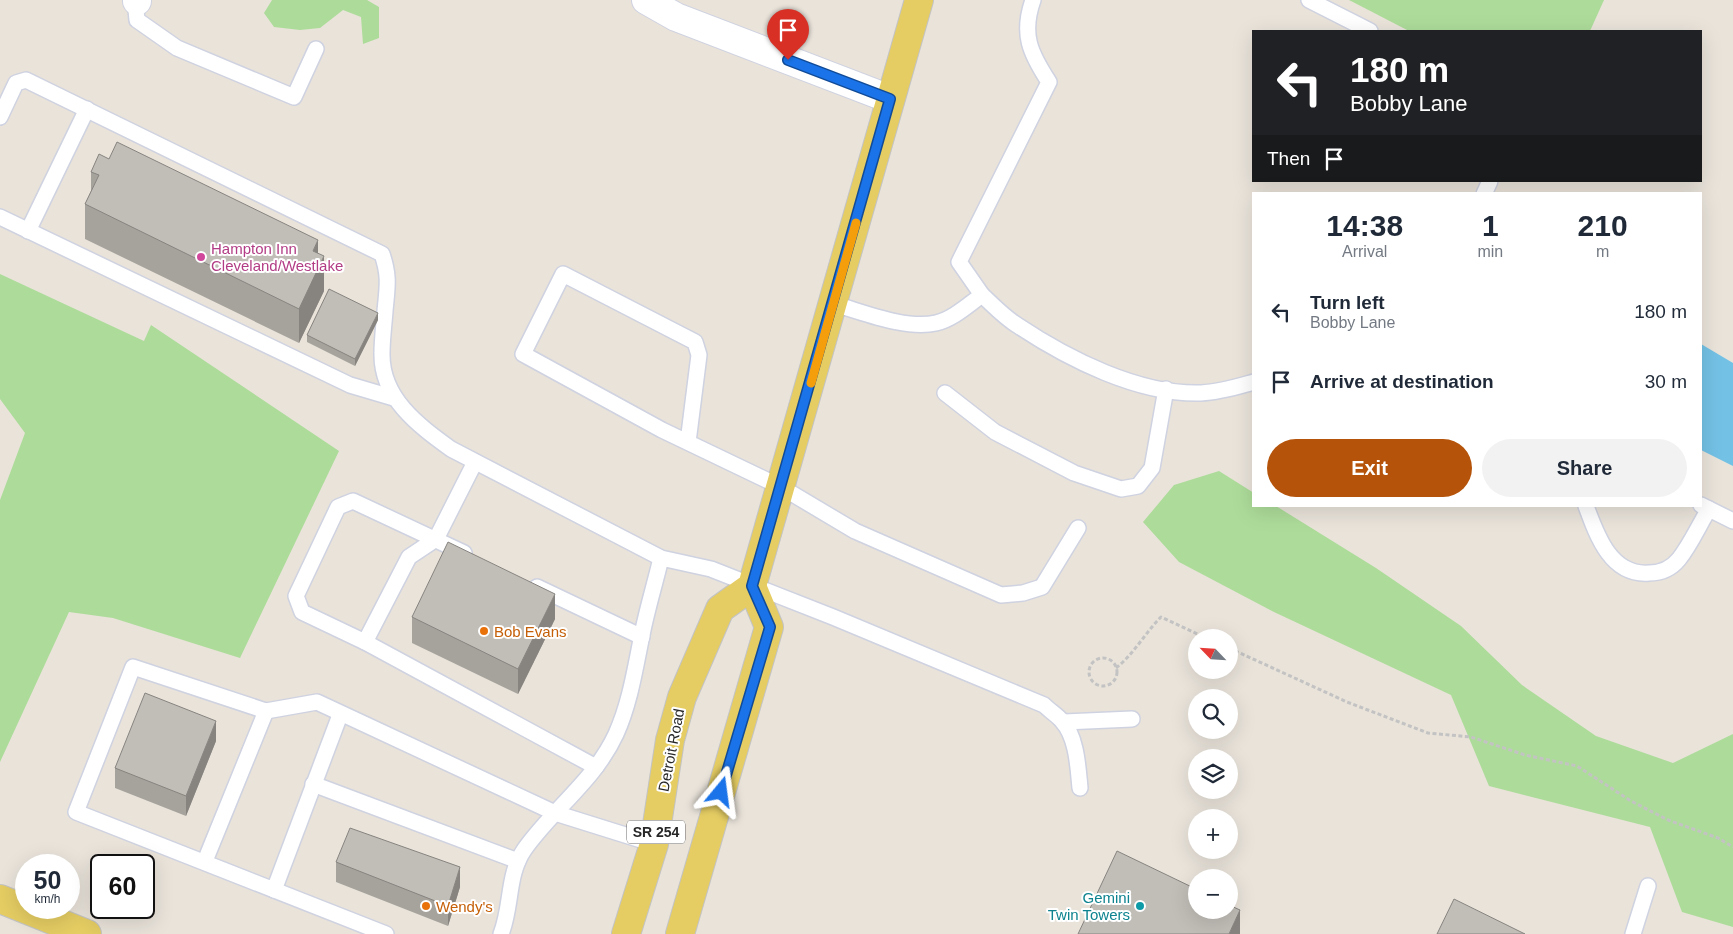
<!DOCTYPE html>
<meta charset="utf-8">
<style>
:root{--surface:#fff;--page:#f2f2f3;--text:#1f2937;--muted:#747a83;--accent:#b45309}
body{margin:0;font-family:Arial,sans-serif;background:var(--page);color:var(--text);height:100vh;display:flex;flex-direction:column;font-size:19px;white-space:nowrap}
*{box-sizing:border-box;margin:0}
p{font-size:16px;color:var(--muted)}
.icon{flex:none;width:28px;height:28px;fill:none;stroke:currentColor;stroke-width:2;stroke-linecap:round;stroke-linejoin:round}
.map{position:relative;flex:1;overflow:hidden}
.details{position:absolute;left:1252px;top:192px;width:450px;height:315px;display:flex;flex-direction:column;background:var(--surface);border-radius:0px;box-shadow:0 5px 20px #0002}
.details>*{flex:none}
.guide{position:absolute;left:1252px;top:30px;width:450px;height:152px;border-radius:0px;box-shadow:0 5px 20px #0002;background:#202124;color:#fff;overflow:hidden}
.needle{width:32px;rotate:295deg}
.buttons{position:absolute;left:1188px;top:629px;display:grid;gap:10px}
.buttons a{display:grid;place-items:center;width:50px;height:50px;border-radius:50%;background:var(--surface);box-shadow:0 5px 20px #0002;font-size:25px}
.speed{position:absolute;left:15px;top:854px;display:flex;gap:10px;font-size:25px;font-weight:700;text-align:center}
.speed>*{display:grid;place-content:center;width:65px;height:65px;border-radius:50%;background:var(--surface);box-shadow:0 5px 20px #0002;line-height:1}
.speed small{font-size:12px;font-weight:400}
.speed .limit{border:2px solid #111;border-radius:8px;background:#fff;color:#111}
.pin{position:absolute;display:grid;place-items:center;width:42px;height:42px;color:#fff;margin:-51px -21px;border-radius:50% 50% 50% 0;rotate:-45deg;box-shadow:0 0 5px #0007}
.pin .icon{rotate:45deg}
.me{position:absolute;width:55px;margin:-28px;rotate:16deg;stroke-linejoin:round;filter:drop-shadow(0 0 4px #0008)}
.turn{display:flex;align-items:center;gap:18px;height:105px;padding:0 15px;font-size:22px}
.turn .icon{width:65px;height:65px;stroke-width:2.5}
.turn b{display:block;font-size:35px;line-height:42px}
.then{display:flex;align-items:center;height:48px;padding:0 15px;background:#0003;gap:10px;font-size:19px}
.eta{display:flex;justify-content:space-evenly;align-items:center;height:85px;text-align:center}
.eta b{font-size:30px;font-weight:600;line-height:35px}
.button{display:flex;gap:10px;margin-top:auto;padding:10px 15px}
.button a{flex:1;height:58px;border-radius:30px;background:var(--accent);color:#fff;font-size:20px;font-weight:600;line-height:58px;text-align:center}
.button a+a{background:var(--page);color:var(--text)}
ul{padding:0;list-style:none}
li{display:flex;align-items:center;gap:15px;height:70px;padding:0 15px}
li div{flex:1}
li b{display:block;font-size:19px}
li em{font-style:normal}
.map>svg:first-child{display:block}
.green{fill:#addc9a}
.water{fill:#73c1e5}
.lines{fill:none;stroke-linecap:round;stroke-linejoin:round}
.service-casing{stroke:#cfd2e0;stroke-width:18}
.minor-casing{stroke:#cfd2e0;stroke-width:30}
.primary-casing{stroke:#c3c3c3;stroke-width:30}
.path{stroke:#c3c3c3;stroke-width:3;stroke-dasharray:4 2.5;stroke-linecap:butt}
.service{stroke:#fff;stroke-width:15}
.minor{stroke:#fff;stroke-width:28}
.primary{stroke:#e5cd63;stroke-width:28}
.wall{fill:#a6a39d}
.shaded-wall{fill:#878480}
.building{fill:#c1bdb7;stroke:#878480}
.route-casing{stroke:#114b97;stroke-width:12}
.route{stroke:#1a73e8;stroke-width:9}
.slow{stroke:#f59e0b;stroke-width:9}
.hotel-dot{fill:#d1479c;stroke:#fff;stroke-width:2}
.food-dot{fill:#e8710a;stroke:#fff;stroke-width:2}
.culture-dot{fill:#0f9aa8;stroke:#fff;stroke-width:2}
.labels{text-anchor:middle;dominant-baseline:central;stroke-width:4;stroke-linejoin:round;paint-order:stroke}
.shield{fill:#fff;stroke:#686868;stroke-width:1}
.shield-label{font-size:14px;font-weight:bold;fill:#272727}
.hotel-label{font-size:15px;fill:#b23c85;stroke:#fff;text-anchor:start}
.food-label{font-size:15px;fill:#c56008;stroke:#fff;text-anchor:start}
.street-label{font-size:15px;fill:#272727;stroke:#fff}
.culture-label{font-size:15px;fill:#0d838f;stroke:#fff;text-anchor:end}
</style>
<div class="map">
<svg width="1733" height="934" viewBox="0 0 1733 934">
<rect width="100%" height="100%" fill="#e9e3da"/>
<g class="green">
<path d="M 272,0 L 367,0 L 379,7 L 379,38 L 363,44 L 361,17 L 343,10 L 320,28 L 300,30 L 274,27 L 264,13 Z"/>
<path d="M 1349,0 L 1604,0 L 1590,31 L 1409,31 Z"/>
<path d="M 0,274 L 144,341 L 151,325 L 339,451 L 240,658 L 113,618 L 69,612 L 0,762 L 0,500 L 25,433 L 0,399 Z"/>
<path d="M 1219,471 L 1254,493 L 1254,506 L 1276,506 L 1376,568 L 1461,626 L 1522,685 L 1596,736 L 1673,763 L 1733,734 L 1733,927 L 1682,912 L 1650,827 L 1489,786 L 1451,695 L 1274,612 L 1179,562 L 1143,522 L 1174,485 Z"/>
</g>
<path class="water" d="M 1701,344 L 1733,363 L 1733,466 L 1701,450 Z"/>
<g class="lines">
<g class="service-casing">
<g id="service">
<path d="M 135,0 L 137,20 L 177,48 L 294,97 L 316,49"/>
<path d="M 1309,0 L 1370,31"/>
<path d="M 0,117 L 16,83 L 26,80 L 382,254 C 390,277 387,288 385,311 C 384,325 382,339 382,353 C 381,398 418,425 451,449 L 661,558 L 711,569 L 833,617 L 1044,705 C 1050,711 1057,715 1062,721 C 1077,737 1078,768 1080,788"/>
<path d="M 1484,194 L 1490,181"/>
<path d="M 0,217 L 350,385 L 394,398"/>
<path d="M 28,231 L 87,109"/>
<path d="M 982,295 L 959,262 L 1049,82 C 1030,53 1021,34 1033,0"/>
<path d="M 834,304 C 863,312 906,330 936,323 C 953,319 968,305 982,295 C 993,305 1004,317 1017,325 C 1068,359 1139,395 1201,393 C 1220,392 1236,387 1254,382"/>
<path d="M 945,393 L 995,432 L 1074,473 L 1121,489 L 1138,486 L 1152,468 L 1166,389"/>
<path d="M 688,442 L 699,355 L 695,342 L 563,274 L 523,354 L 662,430 L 781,487 L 855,531 L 1001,595 L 1023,593 L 1042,587 L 1078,528"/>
<path d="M 475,462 L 436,539 L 409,557 L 365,642 L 596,767"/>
<path d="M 1701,505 L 1733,521"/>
<path d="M 1586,506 C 1597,536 1611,576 1649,573 C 1661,573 1671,569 1679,559 C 1691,544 1699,525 1709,509"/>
<path d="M 537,587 L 642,637"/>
<path d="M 365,642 L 302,612 L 296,596 L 338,507 L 353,501 L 464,553"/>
<path d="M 1064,722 L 1132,719"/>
<path d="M 313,784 L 518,861"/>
<path d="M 205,861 L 266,711"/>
<path d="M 274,890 L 340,715"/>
<path d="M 386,934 L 76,812 L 133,667 L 266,711 L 317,702 L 555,813 L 654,844"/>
<path d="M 501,934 C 512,907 507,875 524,850 C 552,810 595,780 616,734 C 630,703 635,669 642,635 C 647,609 655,584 661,558"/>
<path d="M 1633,934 L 1648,886"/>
</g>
</g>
<g class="minor-casing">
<g id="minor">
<path d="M 646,0 L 676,17 L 890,99"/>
<path d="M 137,1 L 137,0"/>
</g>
</g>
<g class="primary-casing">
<g id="primary">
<path d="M 0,899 L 87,934"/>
<path d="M 626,934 L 654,844 L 670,740 L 682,697 L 720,609 L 752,586 L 919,0"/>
<path d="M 680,934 L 769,627 L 752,586"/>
</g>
</g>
<g class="path">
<path d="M 1229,648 L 1347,702 L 1428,733 L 1471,737 L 1525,755 L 1577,766 L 1631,801 L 1668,820 L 1718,838 L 1733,847"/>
<circle cx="1103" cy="672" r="14"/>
<path d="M 1116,668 C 1134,654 1145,633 1161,617 L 1206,638"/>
</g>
<use href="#service" class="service"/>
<use href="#minor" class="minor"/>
<use href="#primary" class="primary"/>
</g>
<g class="wall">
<path d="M 109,159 L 318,253 L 324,291 L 299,343 L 85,239 L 85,204 L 91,191 L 91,172 Z"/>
<path d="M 378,320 L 355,366 L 307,342 L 307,335 Z"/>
<path d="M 412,617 L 555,619 L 518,694 L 412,643 Z"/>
<path d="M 216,741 L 186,816 L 115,788 L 115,768 Z"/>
<path d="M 336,862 L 460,887 L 448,926 L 336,882 Z"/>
</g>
<g class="shaded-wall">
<path d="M 318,240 L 318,269 L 324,256 L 324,291 L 299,343 L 299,309 L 313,251 Z"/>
<path d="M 378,313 L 378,320 L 355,366 L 355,359 Z"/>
<path d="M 555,594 L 555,619 L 518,694 L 518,669 Z"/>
<path d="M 216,721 L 216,741 L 186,816 L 186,796 Z"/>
<path d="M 460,867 L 460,887 L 448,926 L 448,906 Z"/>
<path d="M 1240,910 L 1240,934 L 1229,934 Z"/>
</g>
<g class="building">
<path d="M 117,142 L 318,240 L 313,251 L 324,256 L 299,309 L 85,204 L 99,175 L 91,172 L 99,154 L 109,159 Z"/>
<path d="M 329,289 L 378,313 L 355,359 L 307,335 Z"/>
<path d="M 448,542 L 555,594 L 518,669 L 412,617 Z"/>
<path d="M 145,693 L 216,721 L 186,796 L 115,768 Z"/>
<path d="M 350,828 L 460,867 L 448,906 L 336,862 Z"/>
<path d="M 1117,851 L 1196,889 L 1196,910 L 1229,910 L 1229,905 L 1240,910 L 1229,934 L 1078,934 Z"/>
<path d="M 1454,899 L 1525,934 L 1437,934 Z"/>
</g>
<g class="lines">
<g class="route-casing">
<path id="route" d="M 721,792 L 770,627 L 752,586 L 890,99 L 788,60"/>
</g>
<use href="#route" class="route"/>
<path class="slow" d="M 811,383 L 856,223"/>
</g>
<circle class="hotel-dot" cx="201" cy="257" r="5"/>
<g class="food-dot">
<circle cx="484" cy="631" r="5"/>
<circle cx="426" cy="906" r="5"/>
</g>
<circle class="culture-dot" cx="1140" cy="906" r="5"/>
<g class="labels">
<rect class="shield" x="627" y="820.5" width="58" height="23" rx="4"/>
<g class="shield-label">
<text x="656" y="832">SR 254</text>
</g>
<g class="hotel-label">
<text x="211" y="248">Hampton Inn<tspan x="211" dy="17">Cleveland/Westlake</tspan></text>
</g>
<g class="food-label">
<text x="494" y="631">Bob Evans</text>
<text x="436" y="906">Wendy's</text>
</g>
<g class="street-label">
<text transform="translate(671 750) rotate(-79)">Detroit Road</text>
</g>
<g class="culture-label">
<text x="1130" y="897">Gemini<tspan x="1130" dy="17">Twin Towers</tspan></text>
</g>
</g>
</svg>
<div class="buttons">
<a><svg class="needle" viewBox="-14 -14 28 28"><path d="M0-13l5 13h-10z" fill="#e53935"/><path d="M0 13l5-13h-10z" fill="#747a83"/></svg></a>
<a><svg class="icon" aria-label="search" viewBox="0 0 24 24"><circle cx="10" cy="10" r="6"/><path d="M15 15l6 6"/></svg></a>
<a><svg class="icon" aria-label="layers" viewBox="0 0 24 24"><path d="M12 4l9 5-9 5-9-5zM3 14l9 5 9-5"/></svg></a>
<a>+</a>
<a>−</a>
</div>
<div class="speed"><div>50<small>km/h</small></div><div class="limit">60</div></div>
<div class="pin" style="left:788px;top:60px;background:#d93025"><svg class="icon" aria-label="arrive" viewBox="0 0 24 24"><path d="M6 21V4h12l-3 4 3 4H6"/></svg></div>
<svg class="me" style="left:721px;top:792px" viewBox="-20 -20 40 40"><path d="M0-17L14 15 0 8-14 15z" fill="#1a73e8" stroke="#fff" stroke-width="4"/></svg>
<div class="guide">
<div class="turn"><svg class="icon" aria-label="left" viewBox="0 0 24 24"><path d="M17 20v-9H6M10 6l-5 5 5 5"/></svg><div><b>180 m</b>Bobby Lane</div></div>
<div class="then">Then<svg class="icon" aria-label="arrive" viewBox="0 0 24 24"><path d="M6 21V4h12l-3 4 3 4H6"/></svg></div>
</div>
<section class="details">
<div class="eta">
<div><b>14:38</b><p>Arrival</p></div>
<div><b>1</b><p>min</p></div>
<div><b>210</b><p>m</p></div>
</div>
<ul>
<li><svg class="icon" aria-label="left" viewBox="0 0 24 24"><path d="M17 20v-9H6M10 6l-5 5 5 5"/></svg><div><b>Turn left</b><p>Bobby Lane</p></div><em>180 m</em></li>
<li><svg class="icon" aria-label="arrive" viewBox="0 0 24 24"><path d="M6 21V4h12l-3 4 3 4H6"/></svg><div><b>Arrive at destination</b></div><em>30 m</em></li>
</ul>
<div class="button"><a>Exit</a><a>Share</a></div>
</section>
</div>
